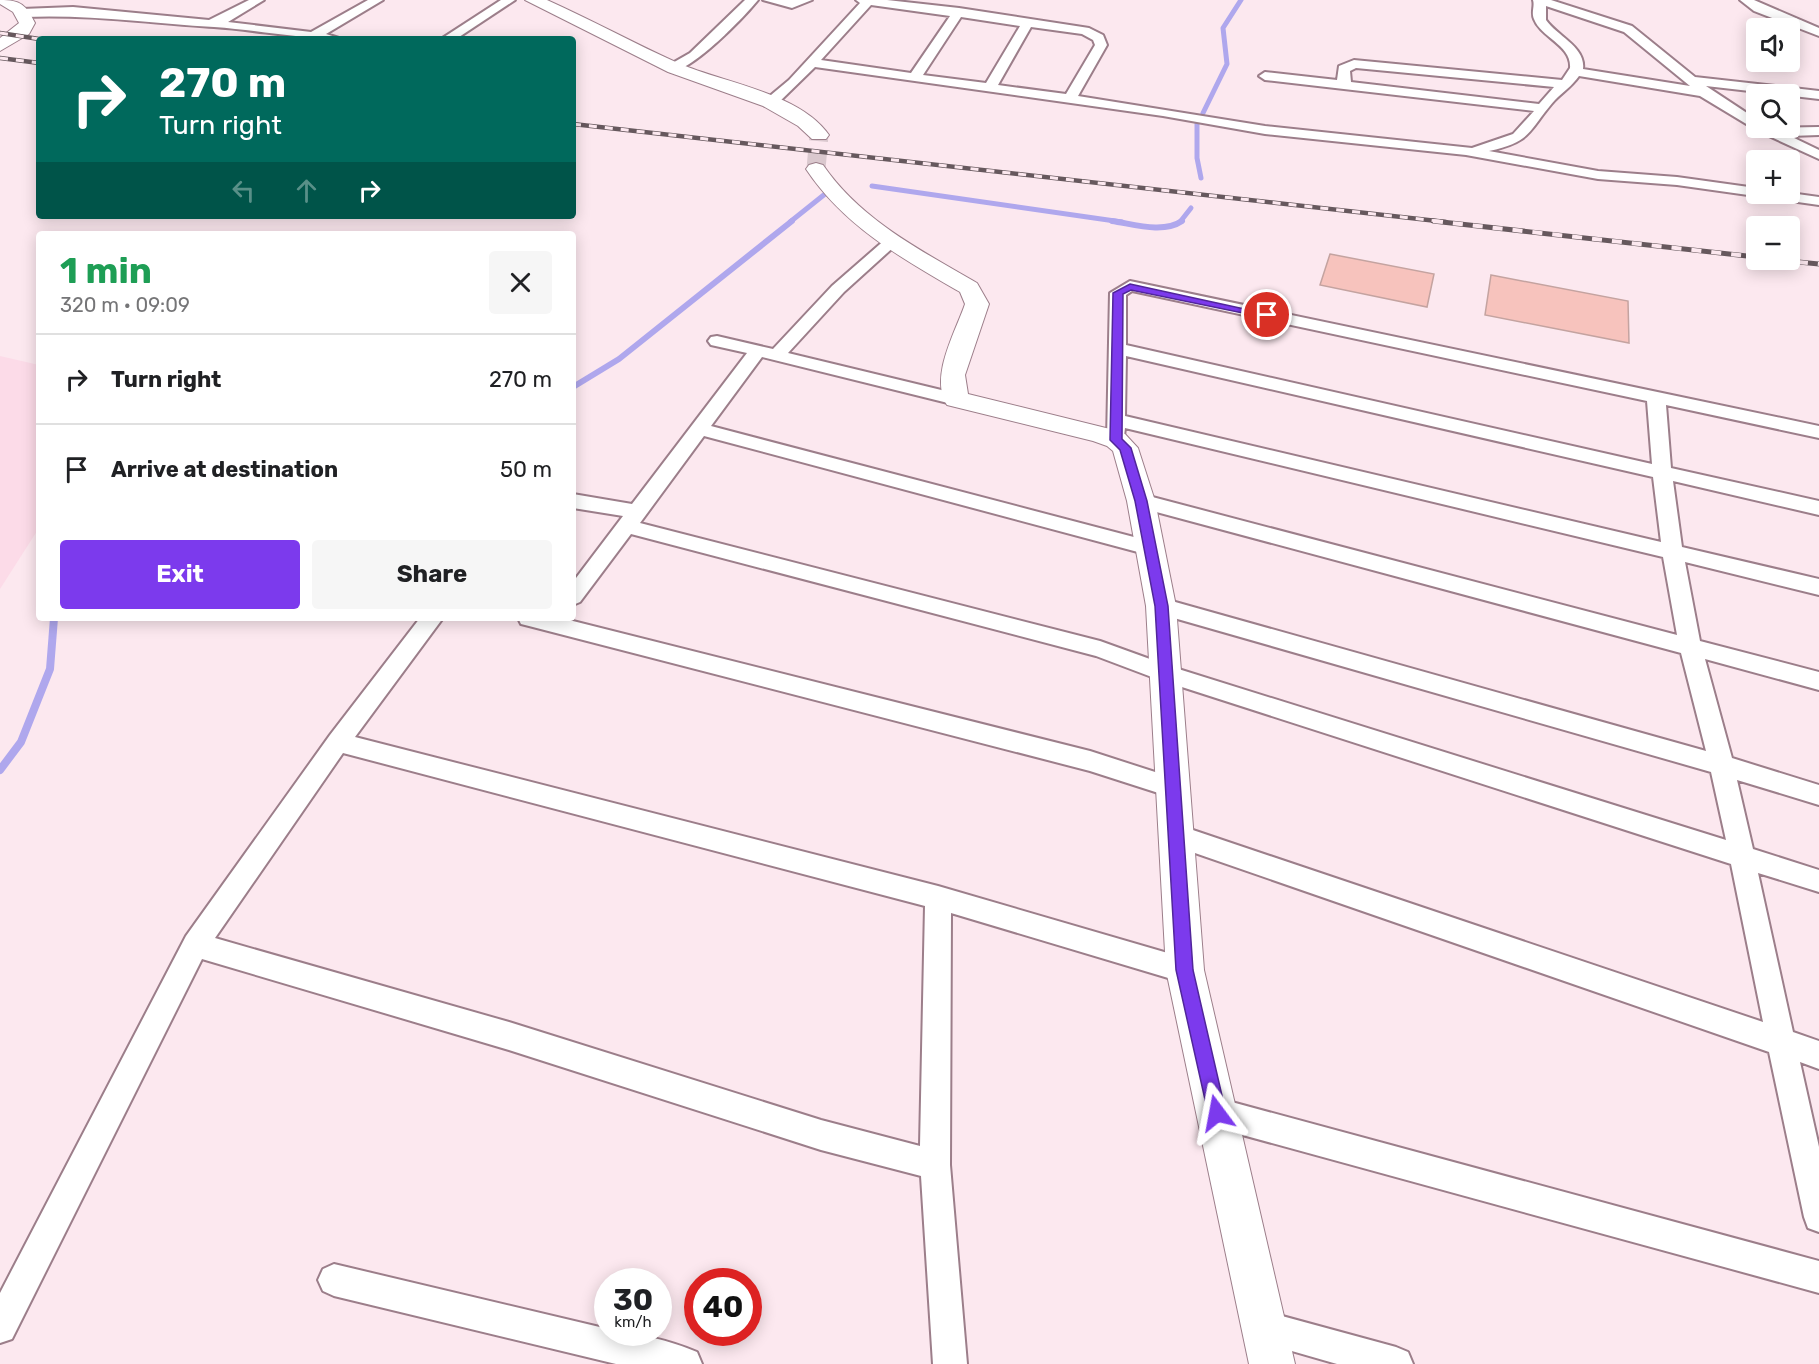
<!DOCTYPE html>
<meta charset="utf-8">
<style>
:root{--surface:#fff;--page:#f6f6f6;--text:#202124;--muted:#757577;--line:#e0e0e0;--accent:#7c3aed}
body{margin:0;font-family:Rubik,sans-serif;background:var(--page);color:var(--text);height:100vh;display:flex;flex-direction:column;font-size:22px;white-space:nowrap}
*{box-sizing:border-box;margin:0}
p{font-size:20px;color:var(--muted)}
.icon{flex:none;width:33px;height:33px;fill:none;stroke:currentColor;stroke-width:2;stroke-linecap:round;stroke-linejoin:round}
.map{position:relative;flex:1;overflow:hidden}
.sheet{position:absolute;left:36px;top:231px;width:540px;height:390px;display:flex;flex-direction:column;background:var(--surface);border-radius:6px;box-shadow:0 3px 15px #0003}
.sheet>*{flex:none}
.banner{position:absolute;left:36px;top:36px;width:540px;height:183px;border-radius:6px;box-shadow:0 3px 15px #0003;background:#00695c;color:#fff;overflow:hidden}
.tools{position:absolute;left:1746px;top:18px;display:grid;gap:12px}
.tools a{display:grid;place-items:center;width:54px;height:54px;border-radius:6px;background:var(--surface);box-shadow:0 3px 15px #0003;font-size:30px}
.speed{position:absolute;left:594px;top:1268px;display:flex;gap:12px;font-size:30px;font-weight:700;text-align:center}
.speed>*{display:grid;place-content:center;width:78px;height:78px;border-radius:50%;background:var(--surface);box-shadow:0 3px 15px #0003;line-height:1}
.speed small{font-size:15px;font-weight:400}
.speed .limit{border:9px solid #d22;background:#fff;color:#111}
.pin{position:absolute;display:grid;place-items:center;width:51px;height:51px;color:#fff;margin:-26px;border:3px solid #fff;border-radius:50%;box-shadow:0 2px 6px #0007}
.me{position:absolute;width:66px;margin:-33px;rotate:347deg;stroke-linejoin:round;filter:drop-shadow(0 0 4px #0008)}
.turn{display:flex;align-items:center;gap:21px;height:126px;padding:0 24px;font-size:27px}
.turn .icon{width:78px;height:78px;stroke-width:2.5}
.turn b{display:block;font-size:42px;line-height:51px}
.lanes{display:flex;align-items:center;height:57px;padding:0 24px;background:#0003;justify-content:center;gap:30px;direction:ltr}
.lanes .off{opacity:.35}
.round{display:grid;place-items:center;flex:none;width:63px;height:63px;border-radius:6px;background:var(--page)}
.summary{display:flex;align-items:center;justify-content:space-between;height:102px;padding:0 24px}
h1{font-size:36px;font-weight:700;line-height:45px;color:#1e9e55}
.action{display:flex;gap:12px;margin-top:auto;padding:12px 24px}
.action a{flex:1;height:69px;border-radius:6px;background:var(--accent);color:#fff;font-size:24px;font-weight:700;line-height:69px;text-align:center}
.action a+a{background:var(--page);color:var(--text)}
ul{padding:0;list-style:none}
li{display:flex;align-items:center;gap:18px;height:90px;padding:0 24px;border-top:2px solid var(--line)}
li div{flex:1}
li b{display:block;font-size:22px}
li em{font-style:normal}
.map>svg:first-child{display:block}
.built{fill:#fcdbe8}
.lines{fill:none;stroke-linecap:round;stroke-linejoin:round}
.stream-far2{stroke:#afa7ed;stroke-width:5}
.stream-far1{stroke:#afa7ed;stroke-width:6}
.stream{stroke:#afa7ed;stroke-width:8}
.building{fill:#f7c3bd;stroke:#c4a3a0;stroke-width:1.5}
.secondary-tunnel{stroke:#dac8ce;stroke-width:19;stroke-dasharray:19 9;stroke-linecap:butt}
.street-casing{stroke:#9c7e8a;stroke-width:4}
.secondary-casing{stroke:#9c7e8a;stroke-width:2}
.street{fill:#fff;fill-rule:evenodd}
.secondary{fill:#fff;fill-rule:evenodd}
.rail-far1-casing{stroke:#66585d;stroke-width:4.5}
.rail-casing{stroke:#66585d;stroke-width:5}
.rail-far1{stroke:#fce8ef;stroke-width:3;stroke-dasharray:8;stroke-linecap:butt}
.rail{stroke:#fce8ef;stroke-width:4;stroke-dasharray:10;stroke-linecap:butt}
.route{fill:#7c3aed;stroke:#51269a;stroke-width:1.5}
</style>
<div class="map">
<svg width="1819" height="1364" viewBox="0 0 1819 1364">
<rect width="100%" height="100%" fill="#fce8ef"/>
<path class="built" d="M 0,356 L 39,365 L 39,528 L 0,589 Z"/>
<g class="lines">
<g class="stream-far2">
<path d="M 1203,113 L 1227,64 L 1223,28 L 1241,0"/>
<path d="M 1197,124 L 1197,158 L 1201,178"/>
<path d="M 872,186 L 1122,222"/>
<path d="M 790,222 L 825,194"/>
<path d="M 1180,222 L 1191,208"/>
</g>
<g class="stream-far1">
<path d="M 1112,221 C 1133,224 1163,234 1182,221"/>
<path d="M 573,387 L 619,359 L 792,221"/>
</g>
<path class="stream" d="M 0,770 L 21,742 L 50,669 L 54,618"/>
</g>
<g class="building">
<path d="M 1330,254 L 1434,274 L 1427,307 L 1320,285 Z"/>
<path d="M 1491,275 L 1628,301 L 1629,343 L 1485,315 Z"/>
</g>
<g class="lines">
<path class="secondary-tunnel" d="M 816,169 L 819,135"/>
<g class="street-casing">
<g id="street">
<path d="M 249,0 L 264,0 L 228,22 L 311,32 L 368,0 L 383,0 L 326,34 L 342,39 C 299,39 257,30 214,27 C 149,23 88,14 22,17 L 16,13 L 22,9 L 73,7 L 209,20 Z"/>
<path d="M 501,0 L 515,0 L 456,39 L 441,39 Z"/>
<path d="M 745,0 L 758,0 C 745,16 689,75 669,71 L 669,65 L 690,53 Z"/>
<path d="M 763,0 L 812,0 L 792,8 Z"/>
<path d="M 856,0 L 887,0 L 959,8 L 1089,28 L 1103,35 L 1107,45 L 1078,96 L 1265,126 L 1472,148 L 1513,134 L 1534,111 L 1265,80 L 1259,76 L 1265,72 L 1337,80 L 1339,66 L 1354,60 L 1562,80 L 1570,68 C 1572,45 1541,38 1534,19 C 1531,12 1535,6 1533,0 L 1551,0 L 1632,26 L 1695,77 L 1819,91 L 1819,99 L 1706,86 L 1756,119 L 1756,128 L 1819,127 L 1819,135 L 1790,136 L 1819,150 L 1819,159 L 1758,131 L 1700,96 L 1579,76 C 1572,86 1563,92 1555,100 C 1528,130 1534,141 1489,151 L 1598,171 L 1677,177 L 1756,188 L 1756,194 L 1790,193 L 1819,197 L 1819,205 L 1677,185 L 1598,179 L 1466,155 L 1265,134 L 1163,116 L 815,67 L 775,106 L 765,106 L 765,100 L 789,80 L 860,3 ZM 871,5 L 950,16 L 911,73 L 821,60 ZM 1546,6 L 1624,32 L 1690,86 L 1583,69 C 1586,47 1557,36 1546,20 ZM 961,17 L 1020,26 L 986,83 L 923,75 ZM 1031,27 L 1082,34 L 1093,40 L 1095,45 L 1066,94 L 998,85 ZM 1356,68 L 1554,87 L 1539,104 L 1351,82 L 1350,71 Z"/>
<path d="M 1740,0 L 1754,0 L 1819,28 L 1819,36 L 1754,11 Z"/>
<path d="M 892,236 L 900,241 L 897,244 L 844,292 L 788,353 L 962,395 L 965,399 L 962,403 L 956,405 L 762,357 L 711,426 L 1149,541 L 1156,543 L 1159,548 L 1156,553 L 1149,555 L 704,436 L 640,523 L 1100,641 L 1172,667 L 1726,840 L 1711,772 L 1153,612 L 1150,606 L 1153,600 L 1161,598 L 1706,751 L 1681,653 L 1134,506 L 1131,501 L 1134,496 L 1141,494 L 1677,635 L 1663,557 L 1125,428 L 1123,444 L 1109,444 L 1107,440 L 1110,293 L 1130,281 L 1819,426 L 1819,438 L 1666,405 L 1671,468 L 1819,501 L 1819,515 L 1673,481 L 1682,547 L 1819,579 L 1819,595 L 1685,562 L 1700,641 L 1819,672 L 1819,690 L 1705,659 L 1732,758 L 1819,785 L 1819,805 L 1737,780 L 1753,849 L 1819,870 L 1819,892 L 1758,873 L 1793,1032 L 1819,1041 L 1819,1069 L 1800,1062 L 1819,1147 L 1819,1232 L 1808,1228 L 1804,1217 L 1769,1052 L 1169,844 L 1166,836 L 1169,828 L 1178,825 L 1763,1022 L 1731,864 L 1157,679 L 1096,656 L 631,534 L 580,602 L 573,605 L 573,582 L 623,516 L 573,508 L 573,494 L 632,504 L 747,353 L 711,345 L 708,341 L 711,337 L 717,336 L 773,349 L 832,286 L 887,238 ZM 1132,291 L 1647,401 L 1652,464 L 1126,345 L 1126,295 ZM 1126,356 L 1653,477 L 1661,542 L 1125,416 Z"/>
<path d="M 420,618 L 443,618 L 355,737 L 938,886 L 1195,961 L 1199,970 L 1195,979 L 1185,983 L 951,913 L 950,1165 L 967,1364 L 933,1364 L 921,1176 L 821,1150 L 509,1050 L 202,959 L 12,1339 L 0,1343 L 0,1293 L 186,936 L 330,735 ZM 343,753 L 925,906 L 920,1146 L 821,1120 L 509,1022 L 215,938 Z"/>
<path d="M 518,618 L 561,618 L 1090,751 L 1183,781 L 1186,788 L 1183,795 L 1174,798 L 1090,771 L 529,626 L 521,624 Z"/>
<path d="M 1217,1098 L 1819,1261 L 1819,1293 L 1217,1128 L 1207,1123 L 1202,1113 L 1207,1103 Z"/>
<path d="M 334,1264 L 608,1329 L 608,1332 C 636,1332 671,1341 697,1352 L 702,1364 L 616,1364 L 334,1296 L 323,1291 L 318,1280 L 323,1269 Z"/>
<path d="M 1264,1311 L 1396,1347 L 1408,1352 L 1413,1364 L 1337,1364 L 1264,1343 L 1252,1339 L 1248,1327 L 1252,1315 Z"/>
</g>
</g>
<g class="secondary-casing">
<g id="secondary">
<path d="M 0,0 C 21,0 26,5 35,23 L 29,34 L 0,51 L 0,38 L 19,23 L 13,12 L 0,4 Z"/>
<path d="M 525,0 L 547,0 C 592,20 635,44 680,64 C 725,83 800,93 829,135 L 826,139 L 812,139 L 798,126 L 763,106 L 668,72 Z"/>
<path d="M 816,163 L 823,165 C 861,220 920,250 977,283 L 989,304 L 965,375 L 968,394 L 1110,429 L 1125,434 L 1138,448 L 1155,501 L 1176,606 L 1204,970 L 1295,1364 L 1249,1364 L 1166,970 L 1146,606 L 1127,501 L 1113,451 L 1107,446 L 1093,441 L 947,405 C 929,377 956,331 965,304 L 960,292 C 901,258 844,226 806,169 L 809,165 Z"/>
</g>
</g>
<use href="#street" class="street"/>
<use href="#secondary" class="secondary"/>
<g class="rail-far1-casing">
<g id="rail-far1">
<path d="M 0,33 L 39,39"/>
<path d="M 0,58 L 39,63"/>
<path d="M 573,124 L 1446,222"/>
</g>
</g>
<g class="rail-casing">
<g id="rail">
<path d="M 1433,221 L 1756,257"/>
<path d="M 1778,260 L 1819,264"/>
</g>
</g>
<use href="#rail-far1" class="rail-far1"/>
<use href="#rail" class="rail"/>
</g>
<path class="route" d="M 1130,284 L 1272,315 L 1267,318 L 1131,290 L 1123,294 L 1122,439 L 1131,448 L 1147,501 L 1168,606 L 1193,970 L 1226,1113 L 1223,1119 L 1217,1122 L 1210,1119 L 1208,1113 L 1176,970 L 1155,606 L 1135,501 L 1120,450 L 1110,440 L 1113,293 Z"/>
</svg>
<div class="tools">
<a><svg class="icon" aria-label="sound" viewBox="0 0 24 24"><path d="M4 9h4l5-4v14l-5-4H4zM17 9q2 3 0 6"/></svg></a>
<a><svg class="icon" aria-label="search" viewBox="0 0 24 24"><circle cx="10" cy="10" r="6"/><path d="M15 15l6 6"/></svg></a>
<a>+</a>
<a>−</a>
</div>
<div class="speed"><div>30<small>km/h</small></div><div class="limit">40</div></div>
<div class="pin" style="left:1267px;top:315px;background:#d93025"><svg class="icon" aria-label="arrive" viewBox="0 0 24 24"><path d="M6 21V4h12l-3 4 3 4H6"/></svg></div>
<svg class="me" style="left:1217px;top:1113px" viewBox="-20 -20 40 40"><path d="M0-17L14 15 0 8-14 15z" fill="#7c3aed" stroke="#fff" stroke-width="4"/></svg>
<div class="banner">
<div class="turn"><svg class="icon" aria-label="right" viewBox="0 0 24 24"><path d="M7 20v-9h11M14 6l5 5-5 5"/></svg><div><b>270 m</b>Turn right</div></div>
<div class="lanes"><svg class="icon off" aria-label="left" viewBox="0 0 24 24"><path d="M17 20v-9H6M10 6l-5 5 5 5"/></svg><svg class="icon off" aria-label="ahead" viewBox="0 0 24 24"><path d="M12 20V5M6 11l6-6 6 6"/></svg><svg class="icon" aria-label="right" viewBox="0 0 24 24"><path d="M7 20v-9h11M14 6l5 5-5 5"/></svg></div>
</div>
<section class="sheet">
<div class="summary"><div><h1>1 min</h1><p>320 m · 09:09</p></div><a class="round"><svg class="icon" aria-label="close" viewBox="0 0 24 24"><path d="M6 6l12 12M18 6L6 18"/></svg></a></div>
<ul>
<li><svg class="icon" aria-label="right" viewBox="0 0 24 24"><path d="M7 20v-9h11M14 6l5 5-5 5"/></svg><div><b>Turn right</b></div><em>270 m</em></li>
<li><svg class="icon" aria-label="arrive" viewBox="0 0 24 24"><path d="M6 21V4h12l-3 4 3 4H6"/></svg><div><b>Arrive at destination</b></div><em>50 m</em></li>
</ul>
<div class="action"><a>Exit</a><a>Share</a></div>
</section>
</div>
